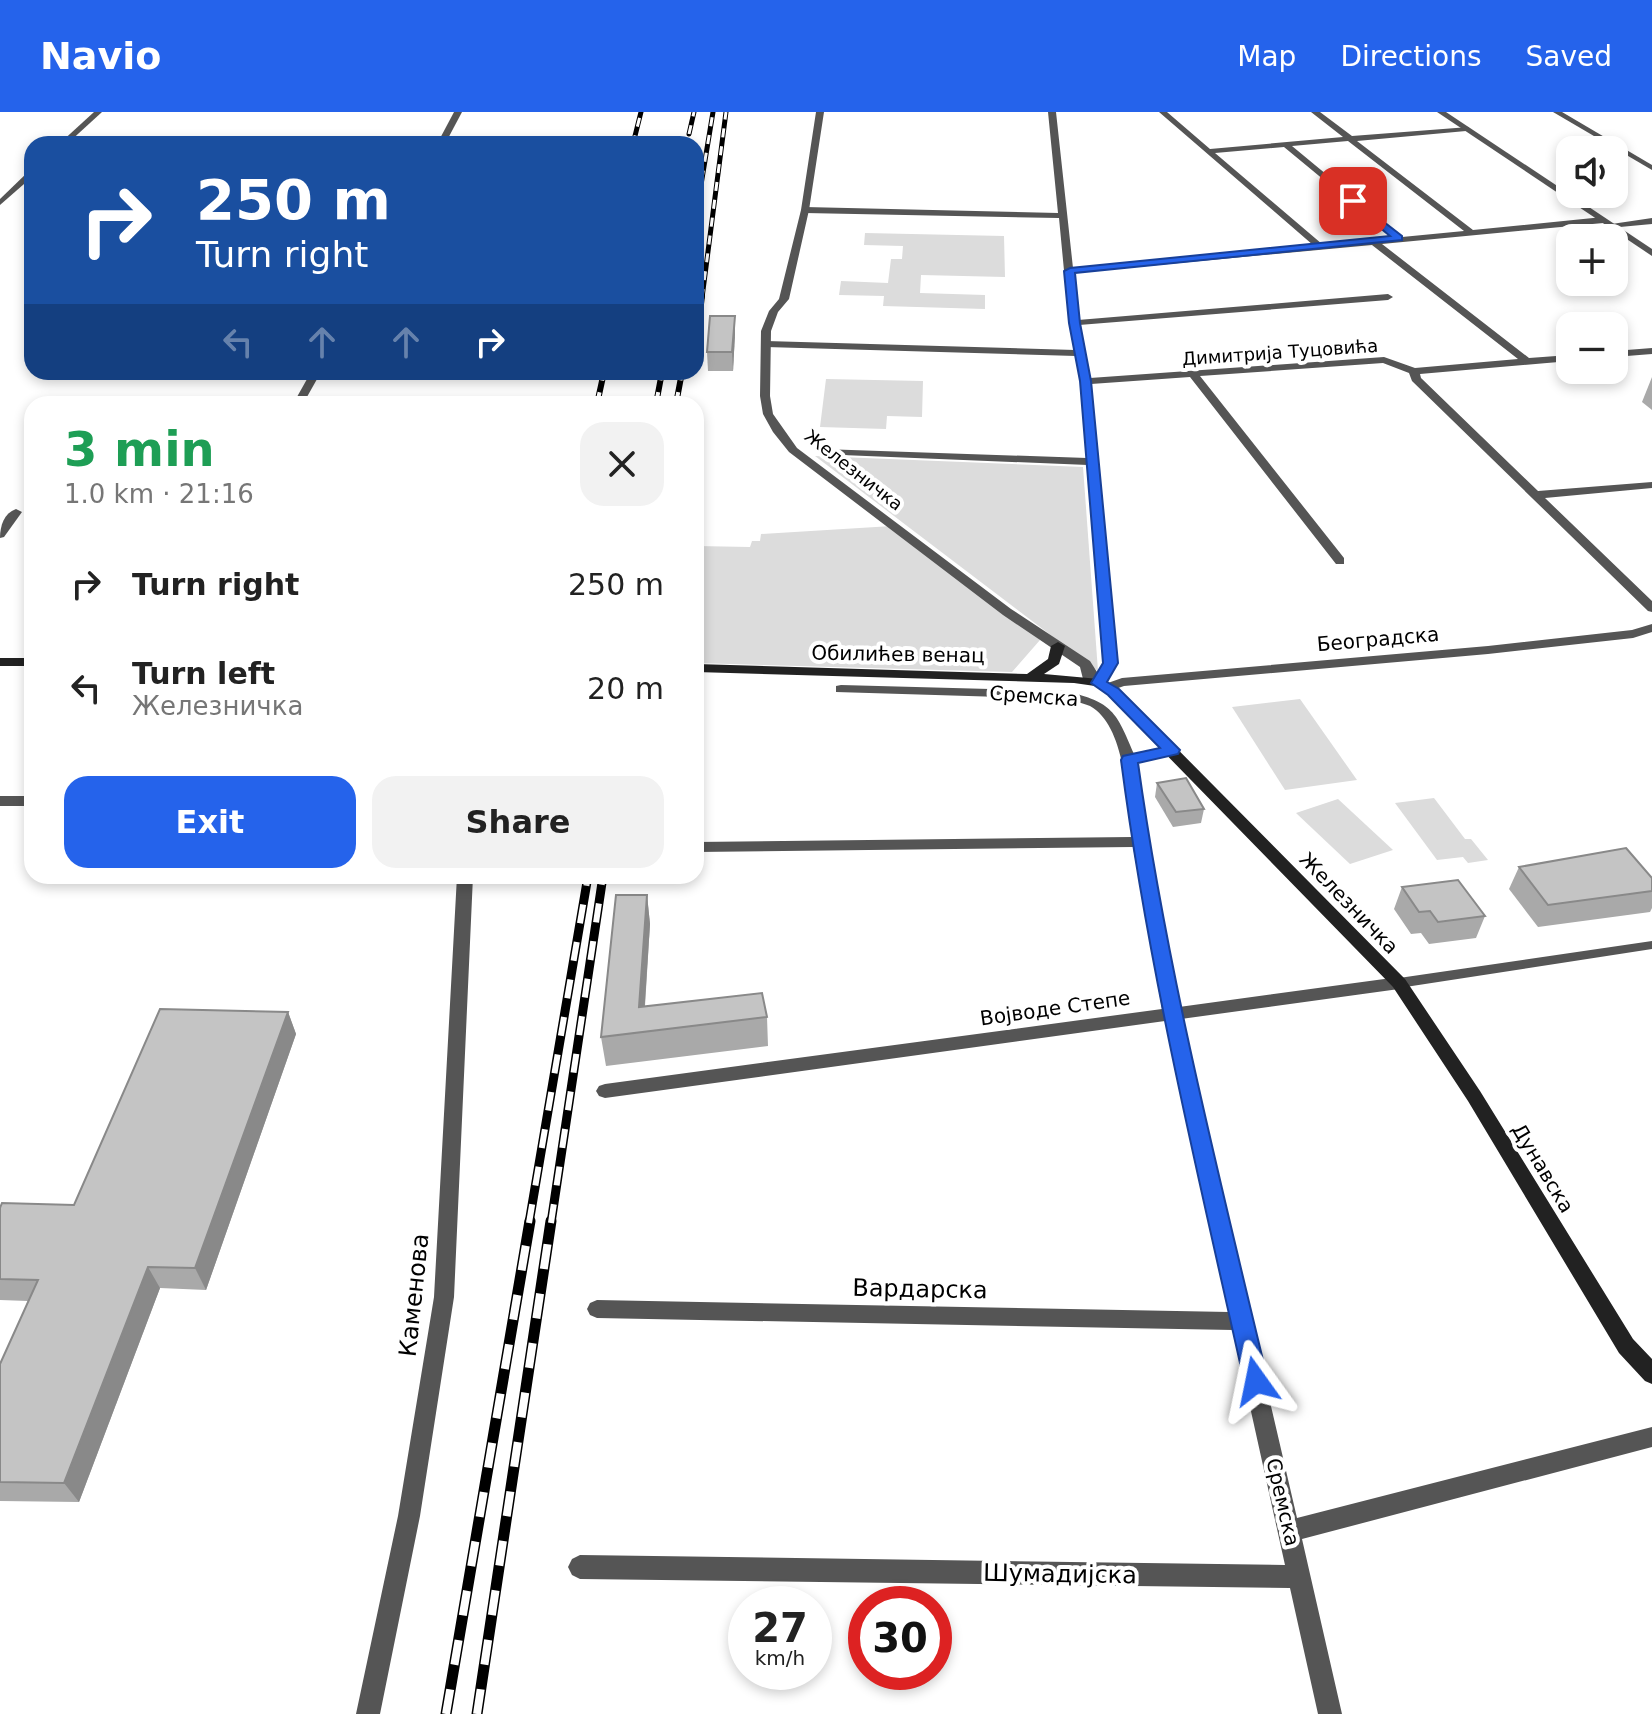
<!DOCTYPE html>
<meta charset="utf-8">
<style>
:root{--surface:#fff;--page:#f2f2f2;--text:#222;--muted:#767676;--accent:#2563eb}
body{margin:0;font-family:"DejaVu Sans",sans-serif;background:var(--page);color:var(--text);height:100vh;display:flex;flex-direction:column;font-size:30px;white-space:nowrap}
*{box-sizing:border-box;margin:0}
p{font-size:26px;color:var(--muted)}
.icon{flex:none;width:44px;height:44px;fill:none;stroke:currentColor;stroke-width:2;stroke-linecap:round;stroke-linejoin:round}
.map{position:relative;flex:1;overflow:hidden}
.panel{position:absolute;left:24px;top:284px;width:680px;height:488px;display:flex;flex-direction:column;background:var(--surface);border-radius:24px;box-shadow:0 4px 12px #0003}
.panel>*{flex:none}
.banner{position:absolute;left:24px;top:24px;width:680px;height:244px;border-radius:24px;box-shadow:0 4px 12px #0003;background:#1a4fa0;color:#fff;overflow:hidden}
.fabs{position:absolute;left:1556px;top:24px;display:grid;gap:16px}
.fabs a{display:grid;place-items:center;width:72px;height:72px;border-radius:16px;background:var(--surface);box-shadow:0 4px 12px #0003;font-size:40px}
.speed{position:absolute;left:728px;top:1474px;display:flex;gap:16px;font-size:40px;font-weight:700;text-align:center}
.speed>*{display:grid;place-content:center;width:104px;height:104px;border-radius:50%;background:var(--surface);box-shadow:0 4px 12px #0003;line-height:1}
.speed small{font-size:20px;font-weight:400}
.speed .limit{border:12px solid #d22;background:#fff;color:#111}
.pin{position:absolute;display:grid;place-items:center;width:68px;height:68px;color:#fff;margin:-34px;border-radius:16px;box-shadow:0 4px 12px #0006}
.me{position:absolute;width:88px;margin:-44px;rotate:348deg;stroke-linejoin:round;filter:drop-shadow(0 0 6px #0008)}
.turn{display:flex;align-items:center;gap:28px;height:168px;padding:0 40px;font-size:36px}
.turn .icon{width:104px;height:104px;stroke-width:2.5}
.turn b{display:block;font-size:56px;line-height:68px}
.lanes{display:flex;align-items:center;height:76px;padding:0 40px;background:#0003;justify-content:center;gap:40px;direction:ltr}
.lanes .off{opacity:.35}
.round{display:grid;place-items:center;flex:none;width:84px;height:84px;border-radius:24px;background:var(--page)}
.head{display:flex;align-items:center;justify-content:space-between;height:136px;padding:0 40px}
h1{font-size:48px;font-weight:700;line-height:60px;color:#1e9e55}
.primary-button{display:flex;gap:16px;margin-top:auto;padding:16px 40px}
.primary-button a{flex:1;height:92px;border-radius:24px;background:var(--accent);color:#fff;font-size:32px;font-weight:700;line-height:92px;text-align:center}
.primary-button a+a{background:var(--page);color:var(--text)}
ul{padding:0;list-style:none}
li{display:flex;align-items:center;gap:24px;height:104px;padding:0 40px}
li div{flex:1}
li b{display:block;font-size:30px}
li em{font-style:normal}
header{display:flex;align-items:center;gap:48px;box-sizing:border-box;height:112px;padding:0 40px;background:var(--accent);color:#fff}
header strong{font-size:38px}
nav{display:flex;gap:44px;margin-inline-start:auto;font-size:28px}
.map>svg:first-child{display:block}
.green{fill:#dcdcdc}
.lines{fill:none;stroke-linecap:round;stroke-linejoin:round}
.pedestrian{fill:#555;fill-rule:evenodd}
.minor{fill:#555;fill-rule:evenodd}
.tertiary{fill:#555;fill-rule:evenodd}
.secondary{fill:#222;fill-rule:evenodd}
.rail-far3-casing{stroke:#000;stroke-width:5}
.rail-far2-casing{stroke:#000;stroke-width:6}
.rail-far1-casing{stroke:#000;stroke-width:9}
.rail-casing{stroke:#000;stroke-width:11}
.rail-far3{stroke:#fff;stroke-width:3;stroke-dasharray:9;stroke-linecap:butt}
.rail-far2{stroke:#fff;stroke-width:4;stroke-dasharray:12;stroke-linecap:butt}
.rail-far1{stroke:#fff;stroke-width:6;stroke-dasharray:19;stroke-linecap:butt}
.rail{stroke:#fff;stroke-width:8;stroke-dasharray:25;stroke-linecap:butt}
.wall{fill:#a9a9a9}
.shaded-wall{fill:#898989}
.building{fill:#c4c4c4;stroke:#898989;stroke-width:2}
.route{fill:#2563eb;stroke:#184099;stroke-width:2}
.labels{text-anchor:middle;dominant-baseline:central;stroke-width:8;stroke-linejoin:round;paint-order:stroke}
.far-street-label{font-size:18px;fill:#000;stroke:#fff}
.street-label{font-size:20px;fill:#000;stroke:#fff}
.near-street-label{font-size:24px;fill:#000;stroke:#fff}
</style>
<header>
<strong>Navio</strong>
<nav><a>Map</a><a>Directions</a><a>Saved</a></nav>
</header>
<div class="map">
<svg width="1652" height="1602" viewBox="0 0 1652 1602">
<rect width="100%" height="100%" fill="#fff"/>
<g class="green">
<path d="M 865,121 L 1004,124 L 1005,165 L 921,163 L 920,181 L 985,183 L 985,197 L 883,194 L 884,184 L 839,183 L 841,169 L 888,171 L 891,147 L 902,147 L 903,134 L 864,133 Z"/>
<path d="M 826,267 L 923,269 L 922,305 L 887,304 L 886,317 L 820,315 Z"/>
<path d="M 815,344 L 1083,355 L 1098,559 Z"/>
<path d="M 892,414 L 1040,528 L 1012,560 L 696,551 L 696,434 L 750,435 L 752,429 L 760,429 L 761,422 Z"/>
<path d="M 1300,587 L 1357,668 L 1285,678 L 1232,595 Z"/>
<path d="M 1434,686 L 1465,727 L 1471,727 L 1488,748 L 1468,751 L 1463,745 L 1437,748 L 1395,691 Z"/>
<path d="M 1338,687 L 1393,738 L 1350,752 L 1296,701 Z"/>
</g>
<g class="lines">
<path class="pedestrian" d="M 1652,829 L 1652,837 L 1399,876 L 1395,874 L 1393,871 L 1395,868 L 1399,866 Z"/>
<g class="minor">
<path d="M 94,0 L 102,0 L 67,32 L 59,32 Z"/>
<path d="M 454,0 L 462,0 L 445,32 L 437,32 Z"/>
<path d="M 1048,0 L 1056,0 L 1073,156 L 1313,133 L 1159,0 L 1167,0 L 1210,37 L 1343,25 L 1311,0 L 1320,0 L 1352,24 L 1469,15 L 1466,19 L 1357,29 L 1473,118 L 1603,105 L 1607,108 L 1603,111 L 1382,132 L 1529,246 L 1570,243 L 1570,249 L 1420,262 L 1421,266 L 1538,379 L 1652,370 L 1652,376 L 1545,386 L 1652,489 L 1652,500 L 1648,499 L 1412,269 L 1409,261 L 1383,251 L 1200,264 L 1344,446 L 1344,452 L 1336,452 L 1190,265 L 1091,272 L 1117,551 L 1105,572 L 1122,566 L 1488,534 L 1632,518 L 1652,512 L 1652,520 L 1633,526 L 1488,542 L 1124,574 L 1107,580 L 1092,571 L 1103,551 L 1088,353 L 818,342 L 817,340 L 822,337 L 1087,346 L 1081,269 L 1076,244 L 766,235 L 761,232 L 766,229 L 1075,238 L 1069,211 L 1059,106 L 805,101 L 801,98 L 805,95 L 1058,101 ZM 1348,29 L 1464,119 L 1402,125 L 1292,34 ZM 1284,35 L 1393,125 L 1322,132 L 1215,41 ZM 1372,133 L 1518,247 L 1415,256 L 1384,245 L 1090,266 L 1079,213 L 1388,188 L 1393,185 L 1388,182 L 1078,208 L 1073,161 Z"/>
<path d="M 1553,0 L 1562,0 L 1652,53 L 1652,58 Z"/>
<path d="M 29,59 L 32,59 L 32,65 L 0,93 L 0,87 Z"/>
<path d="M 1652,106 L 1652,112 L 1609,116 L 1605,113 Z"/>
<path d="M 1652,236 L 1652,242 L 1614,245 L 1614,239 Z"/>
<path d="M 311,260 L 321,260 L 303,292 L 293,292 Z"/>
<path d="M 16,397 L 22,400 L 4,425 L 0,426 C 0,414 4,401 16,397 Z"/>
<path d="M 841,573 L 1066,579 C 1113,591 1116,599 1134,642 L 1172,634 L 1177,635 L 1179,638 L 1177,641 L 1137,651 L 1148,730 L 1179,895 L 1399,865 L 1405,867 L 1407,871 L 1405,875 L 1399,877 L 1181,907 L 1297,1406 L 1652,1315 L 1652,1335 L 1302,1427 L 1342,1602 L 1318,1602 L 1290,1476 L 580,1467 L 572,1463 L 568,1455 L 572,1447 L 580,1443 L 1285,1453 L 1233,1218 L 597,1206 L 590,1203 L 587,1197 L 590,1191 L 597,1188 L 1229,1200 L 1165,909 L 605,986 L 599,984 L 596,979 L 599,974 L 605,972 L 1162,897 L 1133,735 L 696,740 L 696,730 L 1132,725 C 1127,689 1126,614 1090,594 C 1083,591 1073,589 1065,587 L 836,580 L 836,574 Z"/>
<rect x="0" y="684" width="32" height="10"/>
<path d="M 457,764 L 473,764 L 454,1185 L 420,1404 L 380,1602 L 356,1602 L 398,1404 L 434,1185 Z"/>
</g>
<g class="tertiary">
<path d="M 816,0 L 824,0 L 809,98 L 789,187 L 778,200 L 771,219 L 770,284 L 773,302 L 797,336 L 1011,497 L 1090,549 L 1097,560 L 1094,571 L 1084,571 L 1080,555 L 1003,503 L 789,340 L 773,320 L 763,302 L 760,284 L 761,219 L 769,199 L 779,187 L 801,98 Z"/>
<path d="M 1437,0 L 1446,0 L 1652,137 L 1652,144 Z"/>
</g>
<g class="secondary">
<path d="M 1058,530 L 1065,534 L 1059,552 L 1044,562 L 1099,567 L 1118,577 L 1405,867 L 1480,979 L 1633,1227 L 1652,1247 L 1652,1272 L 1645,1269 L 1619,1241 L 1468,989 L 1393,875 L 1108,583 L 1095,574 L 1074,571 L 696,560 L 696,552 L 1027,562 L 1048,547 L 1051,534 Z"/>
<rect x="0" y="546" width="32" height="8"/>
</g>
<g class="rail-far3-casing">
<g id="rail-far3">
<path d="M 689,22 L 694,0"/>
<path d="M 633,32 L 641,0"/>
<path d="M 696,103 L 713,0"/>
<path d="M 702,186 L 726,0"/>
</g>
</g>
<g class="rail-far2-casing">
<g id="rail-far2">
<path d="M 696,233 L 702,184"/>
<path d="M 597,292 L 604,260"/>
<path d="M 656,292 L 662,260"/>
<path d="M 676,292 L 682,260"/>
</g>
</g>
<g class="rail-far1-casing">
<g id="rail-far1">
<path d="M 529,1111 L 588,764"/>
<path d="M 551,1111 L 603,764"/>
</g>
</g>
<g class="rail-casing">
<g id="rail">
<path d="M 446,1602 L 530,1109"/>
<path d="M 477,1602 L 551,1109"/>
</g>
</g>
<use href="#rail-far3" class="rail-far3"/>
<use href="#rail-far2" class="rail-far2"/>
<use href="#rail-far1" class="rail-far1"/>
<use href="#rail" class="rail"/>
</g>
<g class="wall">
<path d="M 735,204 L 735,222 L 733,259 L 708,259 L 707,240 Z"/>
<path d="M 1652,265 L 1652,298 L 1642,290 Z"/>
<path d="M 1157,671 L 1204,697 L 1201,711 L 1173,715 L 1155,685 Z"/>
<path d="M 1519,755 L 1652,766 L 1652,796 L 1650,800 L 1538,815 L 1509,777 Z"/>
<path d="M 1402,775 L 1485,804 L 1476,826 L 1429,832 L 1421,821 L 1411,822 L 1394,797 Z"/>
<path d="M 647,783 L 650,812 L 645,894 L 767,905 L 768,934 L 606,954 L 601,925 Z"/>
<path d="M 288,900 L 296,922 L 206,1178 L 160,1176 L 79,1390 L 0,1389 L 0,1252 L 28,1189 L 0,1188 L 0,1096 L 74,1093 Z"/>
</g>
<g class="shaded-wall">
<path d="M 735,204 L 735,222 L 733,259 L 732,240 Z"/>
<path d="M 647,783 L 650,812 L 643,920 L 639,895 Z"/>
<path d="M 288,900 L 296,922 L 206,1178 L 195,1156 Z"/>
<path d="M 148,1155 L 160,1176 L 79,1390 L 64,1371 Z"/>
</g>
<g class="building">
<path d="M 710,204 L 735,204 L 732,240 L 707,240 Z"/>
<path d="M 1186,666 L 1204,697 L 1176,700 L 1157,671 Z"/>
<path d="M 1626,736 L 1652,766 L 1652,779 L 1548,793 L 1519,755 Z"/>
<path d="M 1458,768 L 1485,804 L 1438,810 L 1430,799 L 1419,800 L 1402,775 Z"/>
<path d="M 616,783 L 647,783 L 639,895 L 762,881 L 767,905 L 601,925 Z"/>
<path d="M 160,897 L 288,900 L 195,1156 L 148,1155 L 64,1371 L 0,1370 L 0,1252 L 38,1168 L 0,1167 L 0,1096 L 2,1091 L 74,1093 Z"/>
</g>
<path class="route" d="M 1353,86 L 1402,124 L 1402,128 L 1075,161 L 1080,211 L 1091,269 L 1118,551 L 1107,570 L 1119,577 L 1180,638 L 1178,642 L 1138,651 C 1167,860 1219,1064 1268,1269 L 1265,1276 L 1256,1280 L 1248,1276 L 1244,1269 C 1198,1062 1148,857 1121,648 L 1123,644 L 1160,636 L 1108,583 L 1091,571 L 1103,551 L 1080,269 L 1069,211 L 1064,159 L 1070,156 L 1390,124 L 1350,91 Z"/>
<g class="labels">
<g class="far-street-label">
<text transform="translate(1280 240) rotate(-4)">Димитрија Туцовића</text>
<text transform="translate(854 358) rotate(38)">Железничка</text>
</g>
<g class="street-label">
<text transform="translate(1378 527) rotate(-5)">Београдска</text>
<text transform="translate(898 542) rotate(1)">Обилићев венац</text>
<text transform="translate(1034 584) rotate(4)">Сремска</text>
<text transform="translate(1349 791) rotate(46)">Железничка</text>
<text transform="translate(1055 896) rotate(-8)">Војводе Степе</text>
<text transform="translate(1543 1056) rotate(59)">Дунавска</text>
<text transform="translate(1283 1390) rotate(77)">Сремска</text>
</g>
<g class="near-street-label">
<text transform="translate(920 1177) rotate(1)">Вардарска</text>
<text transform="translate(414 1183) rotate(-84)">Каменова</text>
<text transform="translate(1060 1462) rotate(1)">Шумадијска</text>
</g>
</g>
</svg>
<div class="fabs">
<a><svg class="icon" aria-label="sound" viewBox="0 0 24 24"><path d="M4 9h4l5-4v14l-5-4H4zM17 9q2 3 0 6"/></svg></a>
<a>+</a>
<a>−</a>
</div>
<div class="speed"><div>27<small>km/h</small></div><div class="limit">30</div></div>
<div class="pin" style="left:1353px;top:89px;background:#d93025"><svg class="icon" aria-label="arrive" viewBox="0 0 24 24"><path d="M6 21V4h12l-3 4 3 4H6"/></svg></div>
<svg class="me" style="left:1256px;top:1269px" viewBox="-20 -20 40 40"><path d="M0-17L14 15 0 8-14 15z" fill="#2563eb" stroke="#fff" stroke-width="4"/></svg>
<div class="banner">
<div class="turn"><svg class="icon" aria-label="right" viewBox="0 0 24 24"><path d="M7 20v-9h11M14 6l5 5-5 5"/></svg><div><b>250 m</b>Turn right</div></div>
<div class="lanes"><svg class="icon off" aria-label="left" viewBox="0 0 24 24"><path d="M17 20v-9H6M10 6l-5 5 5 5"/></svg><svg class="icon off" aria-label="ahead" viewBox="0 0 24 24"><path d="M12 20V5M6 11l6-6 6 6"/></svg><svg class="icon off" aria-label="ahead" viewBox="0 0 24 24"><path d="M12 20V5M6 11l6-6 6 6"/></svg><svg class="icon" aria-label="right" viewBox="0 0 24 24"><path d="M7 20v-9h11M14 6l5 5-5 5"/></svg></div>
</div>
<section class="panel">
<div class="head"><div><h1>3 min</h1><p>1.0 km · 21:16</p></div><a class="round"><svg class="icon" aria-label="close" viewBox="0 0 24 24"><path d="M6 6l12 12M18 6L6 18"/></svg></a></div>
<ul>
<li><svg class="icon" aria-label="right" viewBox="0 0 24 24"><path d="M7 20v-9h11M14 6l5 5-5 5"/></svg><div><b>Turn right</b></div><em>250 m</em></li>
<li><svg class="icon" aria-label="left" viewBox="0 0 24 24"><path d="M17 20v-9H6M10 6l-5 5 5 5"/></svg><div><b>Turn left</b><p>Железничка</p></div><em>20 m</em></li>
</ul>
<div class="primary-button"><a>Exit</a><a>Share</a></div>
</section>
</div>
